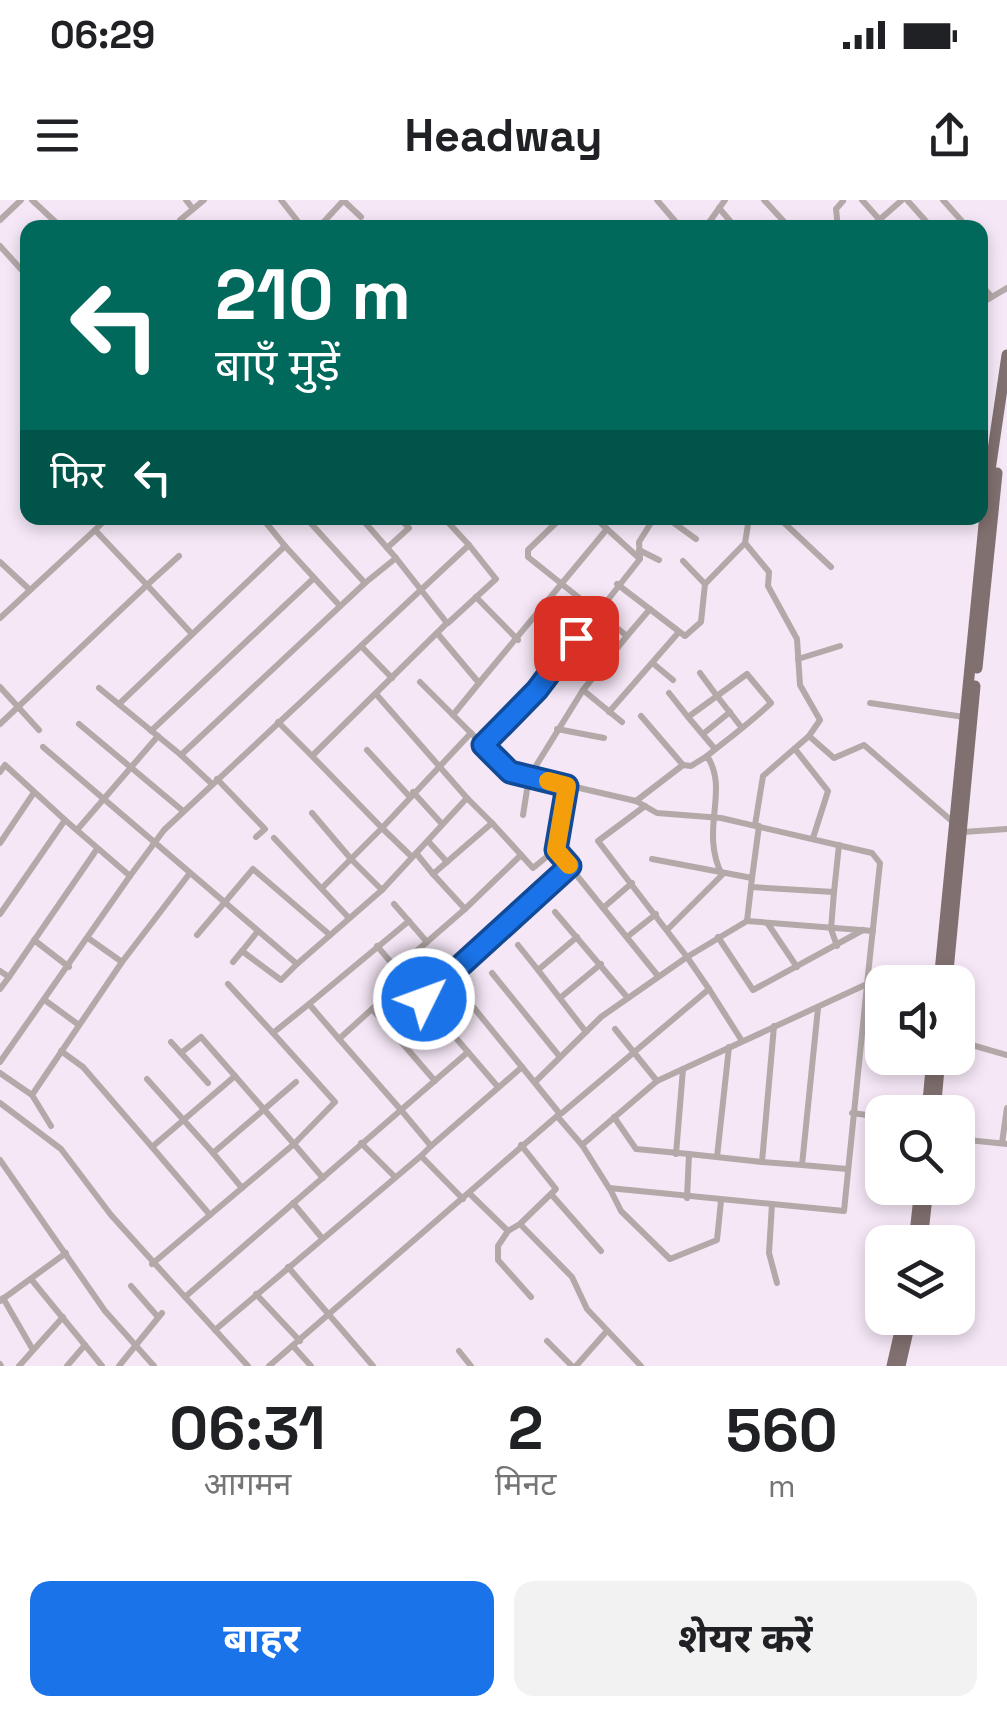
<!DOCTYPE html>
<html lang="hi">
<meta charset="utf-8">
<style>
:root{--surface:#fff;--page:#f2f2f2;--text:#202124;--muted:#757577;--accent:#1a73e8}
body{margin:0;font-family:"Space Grotesk","Noto Sans Devanagari",sans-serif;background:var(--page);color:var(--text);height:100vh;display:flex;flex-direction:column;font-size:38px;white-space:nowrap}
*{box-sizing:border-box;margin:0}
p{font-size:32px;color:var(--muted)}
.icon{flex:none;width:55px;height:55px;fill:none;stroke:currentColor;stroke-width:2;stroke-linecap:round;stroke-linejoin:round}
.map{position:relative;height:1166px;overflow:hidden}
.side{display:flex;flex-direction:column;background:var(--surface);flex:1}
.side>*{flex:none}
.hud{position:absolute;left:20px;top:20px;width:968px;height:305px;border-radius:20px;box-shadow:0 5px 15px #0003;background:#00695c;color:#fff;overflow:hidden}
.fabs{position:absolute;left:865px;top:765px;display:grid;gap:20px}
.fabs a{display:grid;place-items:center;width:110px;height:110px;border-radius:20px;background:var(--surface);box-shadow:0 5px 15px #0003;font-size:50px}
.pin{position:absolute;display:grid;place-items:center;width:85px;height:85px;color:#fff;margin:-42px;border-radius:20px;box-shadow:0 5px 15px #0006}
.me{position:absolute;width:110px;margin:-55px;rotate:48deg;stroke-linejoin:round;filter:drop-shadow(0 0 8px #0008)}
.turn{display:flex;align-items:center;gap:35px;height:210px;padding:0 30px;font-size:45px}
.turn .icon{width:130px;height:130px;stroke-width:2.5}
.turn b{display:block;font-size:70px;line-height:85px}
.then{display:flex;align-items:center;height:95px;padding:0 30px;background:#0003;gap:20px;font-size:38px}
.eta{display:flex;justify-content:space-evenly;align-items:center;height:170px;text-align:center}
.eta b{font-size:60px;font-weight:700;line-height:70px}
.primary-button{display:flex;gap:20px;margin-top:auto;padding:20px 30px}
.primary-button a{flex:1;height:115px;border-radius:20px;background:var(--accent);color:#fff;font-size:40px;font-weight:700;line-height:115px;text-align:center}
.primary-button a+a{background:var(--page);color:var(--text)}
.status{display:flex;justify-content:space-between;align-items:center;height:70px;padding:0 50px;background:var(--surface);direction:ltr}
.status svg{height:28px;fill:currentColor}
header{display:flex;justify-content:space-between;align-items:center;height:130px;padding:0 30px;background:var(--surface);font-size:45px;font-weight:700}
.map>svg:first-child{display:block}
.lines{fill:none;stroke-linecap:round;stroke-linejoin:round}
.street{stroke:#b2a9a8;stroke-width:6}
.primary{stroke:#80706f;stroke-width:11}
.route-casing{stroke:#114b97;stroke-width:25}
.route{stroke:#1a73e8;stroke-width:18}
.slow{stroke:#f59e0b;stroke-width:18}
</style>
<div class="status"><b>06:29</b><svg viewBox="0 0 49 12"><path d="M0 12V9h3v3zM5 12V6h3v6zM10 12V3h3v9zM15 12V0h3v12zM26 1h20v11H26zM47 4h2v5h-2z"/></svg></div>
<header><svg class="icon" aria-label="menu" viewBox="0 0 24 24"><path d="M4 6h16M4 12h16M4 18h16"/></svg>Headway<svg class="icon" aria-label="share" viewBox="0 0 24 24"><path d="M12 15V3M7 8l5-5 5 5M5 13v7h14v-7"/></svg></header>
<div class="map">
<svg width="1007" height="1166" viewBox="0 0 1007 1166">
<rect width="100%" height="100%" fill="#f5e7f6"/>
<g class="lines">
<g class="street">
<path d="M 32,0 L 62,28"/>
<path d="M 186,0 L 193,9"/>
<path d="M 281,0 L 303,28"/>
<path d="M 343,0 L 361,17"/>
<path d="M 657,0 L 681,28"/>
<path d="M 764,0 L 790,28"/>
<path d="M 862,0 L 887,28"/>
<path d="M 907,0 L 932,28"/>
<path d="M 943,0 L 968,28"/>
<path d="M 719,8 L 736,28"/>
<path d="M 0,20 L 21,0"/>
<path d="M 180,20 L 204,0"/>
<path d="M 318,28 L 344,0"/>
<path d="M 705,28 L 725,0"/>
<path d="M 838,28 L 836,9 L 843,1"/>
<path d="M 870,28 L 902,0"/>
<path d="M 0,46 L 28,77"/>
<path d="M 980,84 L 990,95"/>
<path d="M 980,104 L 1007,88"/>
<path d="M 107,318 L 95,330 L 147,385 L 179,356"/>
<path d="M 361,318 L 396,358"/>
<path d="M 561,318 L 528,350 L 528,357 L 627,436 L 583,490"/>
<path d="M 667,318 L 696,339"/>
<path d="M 749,318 L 745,343 L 769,372 L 768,386 L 797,439 L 800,485 L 820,520 L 809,536"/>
<path d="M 779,318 L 831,367"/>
<path d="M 502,321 L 505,318"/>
<path d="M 267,324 L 285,346"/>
<path d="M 387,348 L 409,328 L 399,318"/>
<path d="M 639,350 L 659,360"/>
<path d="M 640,358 L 639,342 L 654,318"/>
<path d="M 683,361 L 705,384 L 745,343"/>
<path d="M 0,362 L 30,390"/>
<path d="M 617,384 L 685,436 L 701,422 L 705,384"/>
<path d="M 476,397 L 518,440"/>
<path d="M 0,418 L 95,330"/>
<path d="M 448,423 L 496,379 L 469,345"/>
<path d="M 437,433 L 479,483 L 453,515 L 510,572 L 636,601 L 657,613 L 721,618 L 872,653 L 880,663 L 867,784 L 940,776"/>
<path d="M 627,436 L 650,409"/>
<path d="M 361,446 L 392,478"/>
<path d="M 798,459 L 840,446"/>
<path d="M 655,465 L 673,480"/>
<path d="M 700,473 L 717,496 L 688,517 L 715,549"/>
<path d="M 420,482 L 453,515"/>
<path d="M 479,483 L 607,329"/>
<path d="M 0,487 L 39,530"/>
<path d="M 99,488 L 181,555"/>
<path d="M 669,493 L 688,517"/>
<path d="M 376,494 L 467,598 L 382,690"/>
<path d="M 870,503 L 964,517"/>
<path d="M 119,504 L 285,346 L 340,406"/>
<path d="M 609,512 L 678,433"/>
<path d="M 278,522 L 312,556"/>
<path d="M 0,524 L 147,385 L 192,434"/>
<path d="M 79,524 L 183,611"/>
<path d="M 557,529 L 604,538"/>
<path d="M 151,531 L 314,378"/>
<path d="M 703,534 L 730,512"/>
<path d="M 483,545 L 537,490 L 640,359 L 595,318"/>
<path d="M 43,547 L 297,764 L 382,690 L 351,659 L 382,628 L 312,556 L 447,423 L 396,358 L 365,383 L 306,318"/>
<path d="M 795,549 L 828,591 L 813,638"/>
<path d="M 367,550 L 409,596"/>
<path d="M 707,556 C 728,539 751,522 771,503 L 747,474 L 717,496 L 742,528"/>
<path d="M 0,572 L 5,565 L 65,620"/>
<path d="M 217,579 L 265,629 L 256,637"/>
<path d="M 211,583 L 181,555 L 365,383"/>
<path d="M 413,592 L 442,624"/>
<path d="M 636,601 L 683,565 L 641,516"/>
<path d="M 645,606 L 598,641 L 687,757 L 747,721 L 752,678"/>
<path d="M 312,613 L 351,659 L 322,688"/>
<path d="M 523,615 L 529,577 L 583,490 L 622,522"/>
<path d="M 492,623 L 533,668 L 555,650 L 567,586"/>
<path d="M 755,625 L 763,576 L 809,536 L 834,558 L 864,545 L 953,622"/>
<path d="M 77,630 L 158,536"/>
<path d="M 963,632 L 1007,629"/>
<path d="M 274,638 L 349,718"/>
<path d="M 428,641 L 447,662"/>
<path d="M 0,643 L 33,594"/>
<path d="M 416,653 L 433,674 L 492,623 L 467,598"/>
<path d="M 412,657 L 382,628 L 471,533"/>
<path d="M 652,659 L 752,678 L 759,626"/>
<path d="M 570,667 L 658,776"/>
<path d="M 751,687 L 834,692 L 839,645"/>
<path d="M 834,692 L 831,729 L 837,746"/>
<path d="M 394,704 L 427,742"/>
<path d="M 603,708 L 632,683"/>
<path d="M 465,709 L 521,655"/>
<path d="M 555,712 L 627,797"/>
<path d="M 0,714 L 65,620 L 130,676 L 164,630 L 469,345 L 444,318"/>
<path d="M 747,721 L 873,731"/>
<path d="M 768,724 L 797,767"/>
<path d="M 668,729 L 722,675 C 699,629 730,591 707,556 L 691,566 L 683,565"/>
<path d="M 258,731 L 242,751 L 281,780 L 297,764"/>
<path d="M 197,735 L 253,669 L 330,735"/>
<path d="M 627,737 L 656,714"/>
<path d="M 718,737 L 753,790 L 863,730"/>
<path d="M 34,740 L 69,767"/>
<path d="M 518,745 L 538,770 L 577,737"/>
<path d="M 377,746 L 468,852 L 401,910 L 339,839 L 372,809 L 390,829"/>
<path d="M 122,762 L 190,673"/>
<path d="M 233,762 L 242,751"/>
<path d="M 397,768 L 465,709 L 433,674"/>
<path d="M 538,770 L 586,832"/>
<path d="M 0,771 L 9,777 L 0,789"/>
<path d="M 492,773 L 560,857"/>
<path d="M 9,777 L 97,649"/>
<path d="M 228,784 L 273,833"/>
<path d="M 560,798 L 601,764"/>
<path d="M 46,801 L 79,825"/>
<path d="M 309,804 L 409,721"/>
<path d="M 474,808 L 522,867"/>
<path d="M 818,808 L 802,965 L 847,969"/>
<path d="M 372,809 L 406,779"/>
<path d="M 774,826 L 762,962 L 802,965"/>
<path d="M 615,829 L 657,881"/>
<path d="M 958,841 L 1007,855"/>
<path d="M 171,842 L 181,853"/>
<path d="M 61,851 L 83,867 L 152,947 L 235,876 L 294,944 L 152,1064"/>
<path d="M 468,852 L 498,887"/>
<path d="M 0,862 L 130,676"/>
<path d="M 0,873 L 32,895 L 51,926"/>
<path d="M 147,879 L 213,953"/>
<path d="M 435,881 L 390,829 L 570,667 L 555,650"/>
<path d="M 535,882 L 601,817 L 687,757 L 709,789"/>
<path d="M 208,883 L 181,853 L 201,837 L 235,876"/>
<path d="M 32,895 L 122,762 L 88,738"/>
<path d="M 0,903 L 61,949 L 111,1015 L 185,1097"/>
<path d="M 562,913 L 709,789 L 742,841"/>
<path d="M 852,913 L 882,917"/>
<path d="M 614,917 L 636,949 L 689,954"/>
<path d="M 958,939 L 1007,944"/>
<path d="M 361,943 L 395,977"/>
<path d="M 1002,943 L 1007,908"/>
<path d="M 582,945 L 609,988 L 844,1011 L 867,785"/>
<path d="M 431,946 L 522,867 L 560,914"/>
<path d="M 152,947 L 210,1015"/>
<path d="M 676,954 L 683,869"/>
<path d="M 717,957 L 729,847"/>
<path d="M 0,960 L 105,1111 L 154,1166"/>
<path d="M 323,978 L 294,944 L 335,902 L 273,833 L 309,804 L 339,839"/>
<path d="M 242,988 L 213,953 L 296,882"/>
<path d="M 610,989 L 621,1011 L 670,1059 L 717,1040 L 721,1001"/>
<path d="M 469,993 L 508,1031 L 520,1024 L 572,1077 L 587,1109 L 641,1166"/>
<path d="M 551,994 L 601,1051"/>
<path d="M 687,998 L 689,954 L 762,962"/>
<path d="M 293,1003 L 322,1038"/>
<path d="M 772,1004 L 769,1053 L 777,1083"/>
<path d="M 520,1024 L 556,989 L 521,945"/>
<path d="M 508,1031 L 498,1046 L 498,1060 L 531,1097"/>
<path d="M 288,1067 L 373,1166"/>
<path d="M 31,1079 L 102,1166"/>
<path d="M 131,1086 L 158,1117"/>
<path d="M 256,1094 L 300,1141"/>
<path d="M 3,1098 L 33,1150"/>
<path d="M 0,1101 L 66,1053"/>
<path d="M 215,1130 L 421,956"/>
<path d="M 547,1141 L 572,1166"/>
<path d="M 293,1146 L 311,1166"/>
<path d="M 459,1151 L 471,1166"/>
<path d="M 0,1164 L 1,1166"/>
<path d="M 19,1166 L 63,1117"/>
<path d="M 67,1166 L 85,1145"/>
<path d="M 119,1166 L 162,1113"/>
<path d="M 248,1166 L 185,1097 L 401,910 L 431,946 L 421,956 L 463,999"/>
<path d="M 269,1166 L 557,916 L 582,945 L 657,881 L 867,784"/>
<path d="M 576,1166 L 606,1132"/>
</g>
<g class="primary">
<path d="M 977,468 L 997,273"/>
<path d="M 939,782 L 988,284 L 1007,155"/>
<path d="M 947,782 L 975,486"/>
<path d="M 927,912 L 932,858"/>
<path d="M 935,912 L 940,858"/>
<path d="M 914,1042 L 920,988"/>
<path d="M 922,1042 L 928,988"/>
<path d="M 892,1166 L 903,1118"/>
<path d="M 900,1166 L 911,1118"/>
</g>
</g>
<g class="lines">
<g class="route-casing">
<path id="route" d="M 424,799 L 570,666 L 556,650 L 567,586 L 510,572 L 483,545 L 537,490 L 576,438"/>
</g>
<use href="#route" class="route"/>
<path class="slow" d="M 548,581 L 567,586 L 556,650 L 569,665"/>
</g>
</svg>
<div class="fabs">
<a><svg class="icon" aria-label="sound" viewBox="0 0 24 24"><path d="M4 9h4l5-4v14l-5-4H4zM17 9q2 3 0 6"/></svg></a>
<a><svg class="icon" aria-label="search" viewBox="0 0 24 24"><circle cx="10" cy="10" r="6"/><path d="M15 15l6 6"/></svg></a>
<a><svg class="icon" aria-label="layers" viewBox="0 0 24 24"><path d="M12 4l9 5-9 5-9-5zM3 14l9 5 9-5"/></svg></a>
</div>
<div class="pin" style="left:576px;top:438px;background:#d93025"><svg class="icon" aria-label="arrive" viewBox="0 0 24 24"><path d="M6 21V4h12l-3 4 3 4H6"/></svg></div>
<svg class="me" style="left:424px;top:799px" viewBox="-20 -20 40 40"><circle r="17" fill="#1a73e8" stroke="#fff" stroke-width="3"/><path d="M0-11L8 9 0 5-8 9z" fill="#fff"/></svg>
<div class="hud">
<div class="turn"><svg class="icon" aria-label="left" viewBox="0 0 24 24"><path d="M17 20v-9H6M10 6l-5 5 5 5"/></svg><div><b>210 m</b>बाएँ मुड़ें</div></div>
<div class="then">फिर<svg class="icon" aria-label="left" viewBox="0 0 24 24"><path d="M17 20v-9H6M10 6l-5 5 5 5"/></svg></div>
</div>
</div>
<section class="side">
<div class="eta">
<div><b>06:31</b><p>आगमन</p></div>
<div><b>2</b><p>मिनट</p></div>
<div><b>560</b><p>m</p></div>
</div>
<div class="primary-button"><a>बाहर</a><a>शेयर करें</a></div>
</section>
